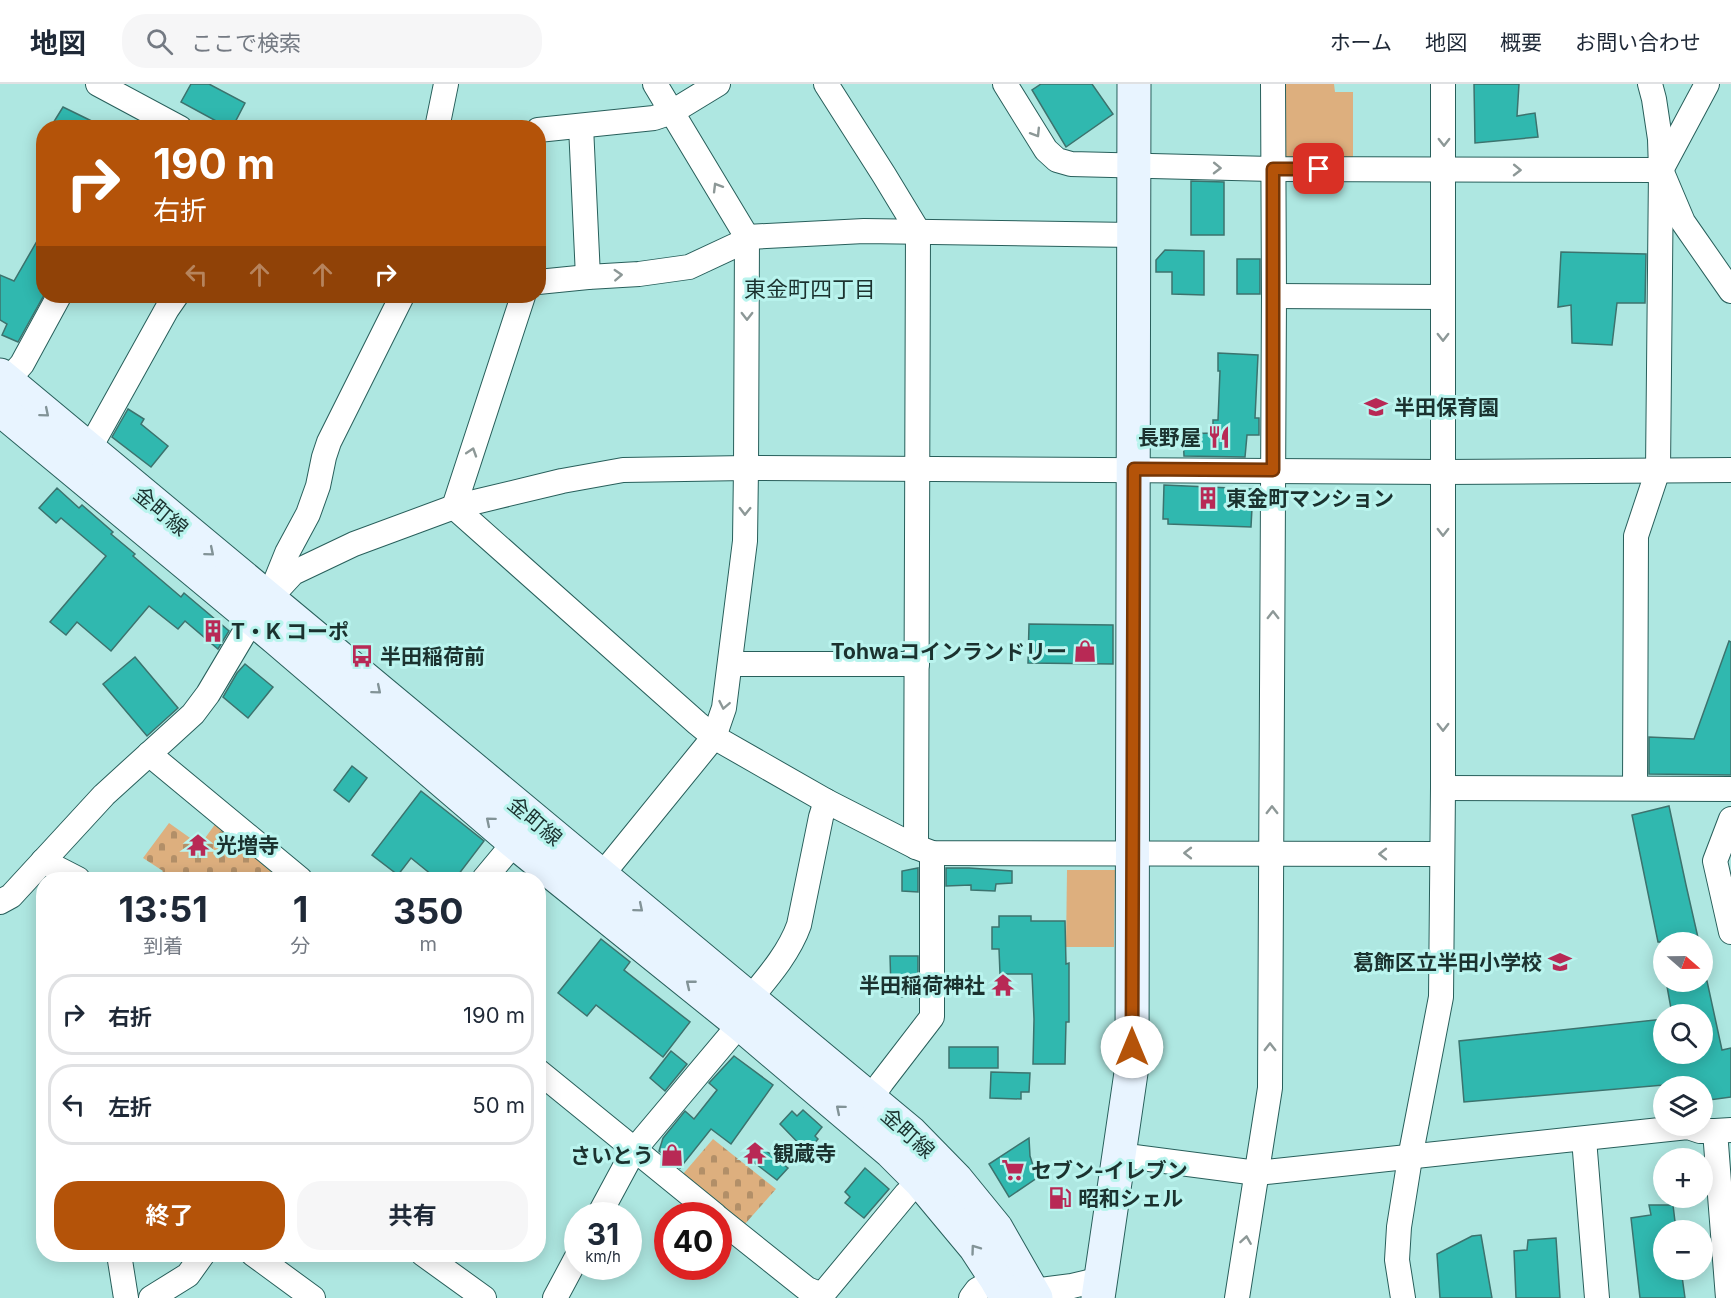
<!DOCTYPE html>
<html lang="ja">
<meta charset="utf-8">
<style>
:root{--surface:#fff;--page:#f6f6f7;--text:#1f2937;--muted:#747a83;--line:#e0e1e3;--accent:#b45309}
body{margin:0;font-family:Inter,"Noto Sans JP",sans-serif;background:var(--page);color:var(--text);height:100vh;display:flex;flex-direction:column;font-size:22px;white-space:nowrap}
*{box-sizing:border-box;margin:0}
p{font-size:20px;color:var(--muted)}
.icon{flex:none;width:33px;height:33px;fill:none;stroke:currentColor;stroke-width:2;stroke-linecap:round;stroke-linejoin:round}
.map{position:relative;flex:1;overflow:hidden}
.drawer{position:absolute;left:36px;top:788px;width:510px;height:390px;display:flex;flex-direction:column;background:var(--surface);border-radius:24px;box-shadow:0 3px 15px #0003}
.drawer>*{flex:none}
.top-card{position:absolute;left:36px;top:36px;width:510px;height:183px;border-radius:24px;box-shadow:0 3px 15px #0003;background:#b45309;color:#fff;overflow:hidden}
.needle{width:39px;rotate:110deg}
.tools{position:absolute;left:1653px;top:848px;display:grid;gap:12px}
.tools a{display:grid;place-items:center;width:60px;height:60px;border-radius:50%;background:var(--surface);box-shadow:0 3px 15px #0003;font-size:30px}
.speed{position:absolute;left:564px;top:1118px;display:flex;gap:12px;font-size:30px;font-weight:700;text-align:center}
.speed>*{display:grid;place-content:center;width:78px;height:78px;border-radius:50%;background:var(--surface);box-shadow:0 3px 15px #0003;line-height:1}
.speed small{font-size:15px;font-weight:400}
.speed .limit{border:9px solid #d22;background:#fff;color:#111}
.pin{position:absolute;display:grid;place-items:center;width:51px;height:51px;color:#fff;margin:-26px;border-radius:12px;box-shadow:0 3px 9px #0006}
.me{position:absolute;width:66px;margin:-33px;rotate:0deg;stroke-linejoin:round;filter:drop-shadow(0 0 4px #0008)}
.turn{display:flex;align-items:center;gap:21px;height:126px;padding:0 18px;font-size:27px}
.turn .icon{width:78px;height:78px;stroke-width:2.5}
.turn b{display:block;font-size:42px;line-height:51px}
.lanes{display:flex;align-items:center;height:57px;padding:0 18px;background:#0003;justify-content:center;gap:30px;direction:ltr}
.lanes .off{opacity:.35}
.eta{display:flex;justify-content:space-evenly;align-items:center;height:102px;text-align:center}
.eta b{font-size:36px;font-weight:700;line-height:42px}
.primary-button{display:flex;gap:12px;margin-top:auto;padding:12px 18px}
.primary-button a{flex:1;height:69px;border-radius:24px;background:var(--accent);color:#fff;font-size:24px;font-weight:700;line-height:69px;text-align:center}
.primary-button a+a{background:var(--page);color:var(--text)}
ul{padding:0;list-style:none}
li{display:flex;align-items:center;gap:18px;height:81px;margin:0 12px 9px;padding:0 6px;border:3px solid var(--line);border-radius:24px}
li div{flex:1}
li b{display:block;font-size:22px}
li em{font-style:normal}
header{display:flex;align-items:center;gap:36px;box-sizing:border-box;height:84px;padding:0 30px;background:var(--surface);border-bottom:2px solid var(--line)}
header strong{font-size:28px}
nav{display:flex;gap:33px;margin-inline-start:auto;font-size:21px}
.search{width:420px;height:54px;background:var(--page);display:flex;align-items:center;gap:15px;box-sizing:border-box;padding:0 21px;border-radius:24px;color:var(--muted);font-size:22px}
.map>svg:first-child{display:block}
.cemetery{fill:url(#cemetery-stones)}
.park{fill:#ddaf7e}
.building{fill:#30b8af;stroke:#3c736e;stroke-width:1.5}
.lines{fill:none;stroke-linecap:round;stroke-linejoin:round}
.street-casing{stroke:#285f5b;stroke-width:26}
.secondary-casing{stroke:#285f5b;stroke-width:35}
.street{stroke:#fff;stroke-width:24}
.secondary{stroke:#e8f4ff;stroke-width:33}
.oneway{stroke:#8d9897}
.oneway2{stroke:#829397}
.route-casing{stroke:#753606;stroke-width:15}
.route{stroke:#b45309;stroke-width:10}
.labels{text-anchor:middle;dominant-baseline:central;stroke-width:6;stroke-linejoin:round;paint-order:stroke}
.poi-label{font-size:21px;font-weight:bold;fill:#1b322f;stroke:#baf4ee;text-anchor:start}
.street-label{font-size:21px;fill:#1b322f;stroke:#baf4ee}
.neighbourhood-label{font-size:22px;fill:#1b322f;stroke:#baf4ee}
</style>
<header>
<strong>地図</strong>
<div class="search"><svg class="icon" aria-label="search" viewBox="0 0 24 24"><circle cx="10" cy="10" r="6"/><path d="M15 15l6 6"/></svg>ここで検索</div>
<nav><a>ホーム</a><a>地図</a><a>概要</a><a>お問い合わせ</a></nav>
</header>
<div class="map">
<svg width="1731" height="1214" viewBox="0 0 1731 1214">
<defs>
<pattern id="cemetery-stones" width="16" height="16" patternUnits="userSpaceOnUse" patternTransform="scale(1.5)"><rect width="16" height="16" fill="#ddaf7e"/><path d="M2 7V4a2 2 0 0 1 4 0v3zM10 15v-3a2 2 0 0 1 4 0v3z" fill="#b28f68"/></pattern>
</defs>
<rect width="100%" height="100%" fill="#aee7e1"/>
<g class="cemetery">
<path d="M 169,739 L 200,761 L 216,739 L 286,795 L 157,795 L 163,787 L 143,774 Z"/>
<path d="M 713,1055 L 776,1105 L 745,1140 L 683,1090 Z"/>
</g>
<g class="park">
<path d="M 1284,0 L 1334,0 L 1335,8 L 1353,8 L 1353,76 L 1284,76 Z"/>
<path d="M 1067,786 L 1115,786 L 1114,863 L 1066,863 Z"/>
</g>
<g class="building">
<path d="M 191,0 L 209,0 L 245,19 L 232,44 L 229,44 L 181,18 Z"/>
<path d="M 1041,0 L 1092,0 L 1113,30 L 1066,63 L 1032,6 Z"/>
<path d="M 1474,0 L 1519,0 L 1517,32 L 1535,29 L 1538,53 L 1475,59 Z"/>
<path d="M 63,23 L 106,44 L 50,44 Z"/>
<path d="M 1191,97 L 1224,98 L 1224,151 L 1191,151 Z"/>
<path d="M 44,145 L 44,211 L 18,258 L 2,251 L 7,240 L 0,236 L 0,191 L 14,197 Z"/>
<path d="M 1165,166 L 1204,167 L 1204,211 L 1172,210 L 1172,188 L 1156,188 L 1156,176 Z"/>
<path d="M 1561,168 L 1646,170 L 1645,219 L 1617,219 L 1612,261 L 1572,259 L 1571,221 L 1558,223 Z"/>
<rect x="1237" y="175" width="23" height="35"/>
<path d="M 1218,269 L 1258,271 L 1255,334 L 1259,334 L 1259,351 L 1247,351 L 1245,373 L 1184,372 L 1183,350 L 1213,349 L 1213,336 L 1218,336 L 1220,287 L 1218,287 Z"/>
<path d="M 128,325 L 144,335 L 141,340 L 168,362 L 151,383 L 112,353 Z"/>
<path d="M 1164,401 L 1253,405 L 1251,443 L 1168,440 L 1168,435 L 1163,435 Z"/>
<path d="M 57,404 L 79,424 L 82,421 L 113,448 L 111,450 L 135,470 L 133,472 L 181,513 L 184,509 L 229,547 L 218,565 L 185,537 L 178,545 L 149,522 L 111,567 L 77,538 L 66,551 L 50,538 L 106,472 L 61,434 L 56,439 L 39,424 Z"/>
<path d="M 1029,540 L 1113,541 L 1113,580 L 1028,579 Z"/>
<path d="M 1729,557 L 1731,558 L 1731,691 L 1649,690 L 1649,653 L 1694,655 Z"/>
<path d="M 135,573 L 178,624 L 147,652 L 103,600 Z"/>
<path d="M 245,580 L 273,603 L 248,634 L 223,613 L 237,589 Z"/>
<path d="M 352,682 L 367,694 L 349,718 L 334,706 Z"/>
<path d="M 421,707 L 484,757 L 455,795 L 437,795 L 411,774 L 398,791 L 372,771 Z"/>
<path d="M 1669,722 L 1686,801 L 1699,858 L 1658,858 L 1632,731 Z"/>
<path d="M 918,784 L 918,808 L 902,807 L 902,787 Z"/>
<path d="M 946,784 L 969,784 L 1012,787 L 1012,799 L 996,800 L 995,807 L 971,806 L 971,801 L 946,802 Z"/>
<path d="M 999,832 L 1031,832 L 1031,837 L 1065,837 L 1066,880 L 1069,879 L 1069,938 L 1066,938 L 1065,980 L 1033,980 L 1034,935 L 1032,890 L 1000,890 L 999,865 L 992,865 L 992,843 L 999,843 Z"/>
<path d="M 601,855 L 630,878 L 624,886 L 690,938 L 663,973 L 596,921 L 587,932 L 558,909 Z"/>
<path d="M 890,872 L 918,872 L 918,913 L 901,913 L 901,906 L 891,906 Z"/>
<path d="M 1666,897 L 1707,897 L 1722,966 L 1731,964 L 1731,1013 L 1702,1017 L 1702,1002 L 1688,1002 L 1687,999 L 1464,1018 L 1459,957 L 1664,935 L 1664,969 L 1702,969 L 1702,930 L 1672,930 Z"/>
<rect x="949" y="963" width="49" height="21"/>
<path d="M 671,967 L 687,980 L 665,1007 L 650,994 Z"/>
<path d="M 734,972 L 773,1001 L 731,1060 L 711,1045 L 680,1084 L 659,1067 L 663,1054 L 685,1027 L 694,1035 L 717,1006 L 709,999 Z"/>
<path d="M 991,988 L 1030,989 L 1029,1008 L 1021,1008 L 1021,1015 L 990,1014 Z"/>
<path d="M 803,1026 L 822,1043 L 815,1052 L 818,1055 L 807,1068 L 780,1040 L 792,1027 L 797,1032 Z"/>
<path d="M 1029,1054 L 1030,1072 L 1037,1094 L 1009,1113 L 989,1080 Z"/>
<path d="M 760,1062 L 788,1084 L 777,1096 L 748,1074 Z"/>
<path d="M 865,1084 L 889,1105 L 864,1134 L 845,1119 L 850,1113 L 845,1108 Z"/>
<path d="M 1649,1121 L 1673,1121 L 1676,1146 L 1664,1146 L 1664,1185 L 1681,1185 L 1685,1214 L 1640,1214 L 1631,1134 L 1651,1131 Z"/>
<path d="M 1481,1151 L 1492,1214 L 1440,1214 L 1437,1170 L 1472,1152 Z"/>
<path d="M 1556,1154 L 1560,1214 L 1516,1214 L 1514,1167 L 1527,1166 L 1528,1156 Z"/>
</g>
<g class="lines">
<g class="street-casing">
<g id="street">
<path d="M 98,0 L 180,44"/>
<path d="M 826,0 L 884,91 L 918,147 L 916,763"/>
<path d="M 1005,0 L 1046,66 L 1057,76 L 1071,80 L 1273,85 L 1661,86"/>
<path d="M 1650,0 L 1654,15 L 1660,55 L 1661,86 L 1683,138 L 1731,207"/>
<path d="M 581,42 L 588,193"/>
<path d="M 437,44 L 446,0"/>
<path d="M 538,46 L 654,34 L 672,28 L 718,0"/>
<path d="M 747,153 L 864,147 L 1133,151"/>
<path d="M 538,198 L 588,193 L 639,190 L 689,183 L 747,156"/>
<path d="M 523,212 L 454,423 L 697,639 L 714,653 L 826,717 L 916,763 L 932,769 L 1442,770"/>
<path d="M 1274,212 L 1443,213"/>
<path d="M 7,297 L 22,280 L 59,212"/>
<path d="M 88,365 L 97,351 L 167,225 L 176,212"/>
<path d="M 268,516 L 293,489 L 354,460 L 454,423 L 562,397 L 623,386 L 746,384 L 1443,388 L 1731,386"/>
<path d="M 730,580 L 917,580"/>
<path d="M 149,670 L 300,795"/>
<path d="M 1443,704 L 1731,705"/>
<path d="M 1635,704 L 1636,452 L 1658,386 L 1661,86 L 1707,0"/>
<path d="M 1731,735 L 1715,777 L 1731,848"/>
<path d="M 43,777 L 78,795"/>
<path d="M 601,792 L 714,653 L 724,624 L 745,457 L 746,384 L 747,153 L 655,0"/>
<path d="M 484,795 L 524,747"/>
<path d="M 0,818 L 11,812 L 104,711 L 193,630 L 208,610 L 243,551 L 268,516 L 287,469 L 308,430 L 318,402 L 324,373 L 329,358 L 402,212"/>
<path d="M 749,916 C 768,893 789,869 799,841 L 821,733 L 826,717"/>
<path d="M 538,987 L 715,1131"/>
<path d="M 870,1015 L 882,998 L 932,933 L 932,769"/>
<path d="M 1584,1055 L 1597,1214"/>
<path d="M 1119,1071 L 1257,1089 L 1688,1043 L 1700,1047 L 1715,1047"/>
<path d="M 599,1131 L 634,1066 L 740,940"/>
<path d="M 718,1134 L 807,1205 L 822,1211"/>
<path d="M 119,1170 L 126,1214"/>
<path d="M 253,1170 L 313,1214"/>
<path d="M 423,1170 L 484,1214"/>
<path d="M 1033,1207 L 1072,1202 L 1101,1195"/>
<path d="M 151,1214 L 188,1191 L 203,1170"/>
<path d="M 555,1214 L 578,1171"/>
<path d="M 823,1214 L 822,1211 L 906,1110 L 920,1097"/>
<path d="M 971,1214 L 977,1206 L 996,1195"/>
<path d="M 1237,1214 L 1270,1004 L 1274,212 L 1273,0"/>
<path d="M 1403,1214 L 1397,1176 L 1399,1143 L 1410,1074 L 1441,913 L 1443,704 L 1443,0"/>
<path d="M 1728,1214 L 1715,1047 L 1731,1046"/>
</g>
</g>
<g class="secondary-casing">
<g id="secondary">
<path d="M 0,291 L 911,1049 L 956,1095 L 996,1144 L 1036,1214"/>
<path d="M 0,325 L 277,555 L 514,758 L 740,940 L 891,1068 L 920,1097 L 975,1163 L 996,1195 L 1007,1214"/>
<path d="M 1098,1214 L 1132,982 L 1134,0"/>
</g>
</g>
<use href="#street" class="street"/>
<use href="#secondary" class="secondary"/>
</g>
<defs><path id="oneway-chevron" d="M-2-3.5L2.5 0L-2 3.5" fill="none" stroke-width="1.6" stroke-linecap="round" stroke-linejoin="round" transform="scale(1.5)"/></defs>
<g class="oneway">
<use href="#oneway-chevron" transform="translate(1036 49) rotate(58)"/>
<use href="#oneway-chevron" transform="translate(1444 58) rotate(90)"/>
<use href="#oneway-chevron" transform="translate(1217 84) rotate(1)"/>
<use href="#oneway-chevron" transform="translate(1517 86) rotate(1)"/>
<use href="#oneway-chevron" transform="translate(717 103) rotate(-121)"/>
<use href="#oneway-chevron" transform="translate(618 191) rotate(-3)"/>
<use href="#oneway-chevron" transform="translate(747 232) rotate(90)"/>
<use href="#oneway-chevron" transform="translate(1443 253) rotate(90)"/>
<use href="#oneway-chevron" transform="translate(472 368) rotate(-72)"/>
<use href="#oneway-chevron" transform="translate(745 427) rotate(91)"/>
<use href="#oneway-chevron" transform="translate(1443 448) rotate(90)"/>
<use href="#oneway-chevron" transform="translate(1273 531) rotate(-90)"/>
<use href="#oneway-chevron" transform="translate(724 621) rotate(101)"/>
<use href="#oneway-chevron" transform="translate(1443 643) rotate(90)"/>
<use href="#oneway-chevron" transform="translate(1272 726) rotate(-90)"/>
<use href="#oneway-chevron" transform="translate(1188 769) rotate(-180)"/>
<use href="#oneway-chevron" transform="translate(1383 770) rotate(-180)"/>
<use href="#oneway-chevron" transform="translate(1270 963) rotate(-90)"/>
<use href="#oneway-chevron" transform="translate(1246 1156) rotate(-81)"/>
</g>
<g class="oneway2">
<use href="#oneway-chevron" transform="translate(45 329) rotate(40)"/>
<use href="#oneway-chevron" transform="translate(210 468) rotate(40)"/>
<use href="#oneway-chevron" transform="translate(377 606) rotate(40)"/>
<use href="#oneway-chevron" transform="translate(490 737) rotate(-140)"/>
<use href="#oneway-chevron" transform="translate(639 824) rotate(40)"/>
<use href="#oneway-chevron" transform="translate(690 900) rotate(-141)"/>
<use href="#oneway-chevron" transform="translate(840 1025) rotate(-140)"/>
<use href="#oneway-chevron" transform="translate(975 1165) rotate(-126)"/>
</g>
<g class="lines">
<g class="route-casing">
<path id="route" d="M 1132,963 L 1134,385 L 1273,386 L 1273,85 L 1319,85"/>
</g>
<use href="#route" class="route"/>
</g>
<defs>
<g id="school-bare" transform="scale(1.8)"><path d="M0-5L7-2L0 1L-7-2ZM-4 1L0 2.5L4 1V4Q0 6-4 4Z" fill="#b82955" stroke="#baf4ee" stroke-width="2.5" paint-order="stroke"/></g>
<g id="restaurant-bare" transform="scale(1.8)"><path d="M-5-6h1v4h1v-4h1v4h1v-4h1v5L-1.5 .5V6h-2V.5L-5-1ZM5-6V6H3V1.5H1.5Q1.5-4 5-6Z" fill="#b82955" stroke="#baf4ee" stroke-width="2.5" paint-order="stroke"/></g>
<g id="building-bare" transform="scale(1.8)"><path d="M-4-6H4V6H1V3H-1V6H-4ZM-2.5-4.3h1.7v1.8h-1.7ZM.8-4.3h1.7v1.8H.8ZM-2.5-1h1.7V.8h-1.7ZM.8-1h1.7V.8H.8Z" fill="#b82955" stroke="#baf4ee" stroke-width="2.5" paint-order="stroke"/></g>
<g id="shop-bare" transform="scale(1.8)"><path d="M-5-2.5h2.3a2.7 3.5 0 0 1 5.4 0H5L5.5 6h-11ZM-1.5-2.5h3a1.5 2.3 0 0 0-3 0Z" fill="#b82955" stroke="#baf4ee" stroke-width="2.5" paint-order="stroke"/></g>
<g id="bus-bare" transform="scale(1.8)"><path d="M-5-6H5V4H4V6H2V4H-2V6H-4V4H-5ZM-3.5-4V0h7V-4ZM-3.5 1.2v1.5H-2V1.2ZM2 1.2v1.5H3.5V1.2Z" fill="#b82955" stroke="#baf4ee" stroke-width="2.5" paint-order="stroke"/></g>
<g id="temple-bare" transform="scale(1.8)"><path d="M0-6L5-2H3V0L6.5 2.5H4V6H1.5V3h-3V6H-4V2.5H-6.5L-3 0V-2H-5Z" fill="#b82955" stroke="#baf4ee" stroke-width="2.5" paint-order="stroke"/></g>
<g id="supermarket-bare" transform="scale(1.8)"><path d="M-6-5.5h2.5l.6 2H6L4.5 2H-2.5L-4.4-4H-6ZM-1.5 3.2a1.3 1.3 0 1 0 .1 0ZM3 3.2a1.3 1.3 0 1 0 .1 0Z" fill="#b82955" stroke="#baf4ee" stroke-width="2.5" paint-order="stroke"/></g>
<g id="fuel-bare" transform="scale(1.8)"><path d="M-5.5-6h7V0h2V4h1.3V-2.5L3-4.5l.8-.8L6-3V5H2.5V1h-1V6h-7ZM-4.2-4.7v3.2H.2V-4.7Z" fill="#b82955" stroke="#baf4ee" stroke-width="2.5" paint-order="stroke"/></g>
</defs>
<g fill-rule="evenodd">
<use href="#school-bare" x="1376" y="323"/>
<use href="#restaurant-bare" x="1219" y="353"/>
<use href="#building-bare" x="1208" y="414"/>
<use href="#building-bare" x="213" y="547"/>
<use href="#shop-bare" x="1085" y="567"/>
<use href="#bus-bare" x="362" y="572"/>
<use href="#temple-bare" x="198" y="761"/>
<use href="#school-bare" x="1560" y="878"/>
<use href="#temple-bare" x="1003" y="901"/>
<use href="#temple-bare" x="755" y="1069"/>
<use href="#shop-bare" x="672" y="1071"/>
<use href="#supermarket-bare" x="1013" y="1086"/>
<use href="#fuel-bare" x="1060" y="1114"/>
</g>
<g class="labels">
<g class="poi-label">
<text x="1394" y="323">半田保育園</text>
<text x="1201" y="353" text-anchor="end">長野屋</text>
<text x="1226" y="414">東金町マンション</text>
<text x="231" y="547">T・K コーポ</text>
<text x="1067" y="567" text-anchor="end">Tohwaコインランドリー</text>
<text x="380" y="572">半田稲荷前</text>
<text x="216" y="761">光増寺</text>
<text x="1542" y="878" text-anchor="end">葛飾区立半田小学校</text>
<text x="985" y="901" text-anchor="end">半田稲荷神社</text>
<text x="773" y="1069">観蔵寺</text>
<text x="654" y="1071" text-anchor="end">さいとう</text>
<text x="1031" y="1086">セブン-イレブン</text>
<text x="1078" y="1114">昭和シェル</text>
</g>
<g class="street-label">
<text transform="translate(161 427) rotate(40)">金町線</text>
<text transform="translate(535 737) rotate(40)">金町線</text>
<text transform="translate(908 1049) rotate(42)">金町線</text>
</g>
<g class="neighbourhood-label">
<text x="810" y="205">東金町四丁目</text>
</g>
</g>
</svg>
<div class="tools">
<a><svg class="needle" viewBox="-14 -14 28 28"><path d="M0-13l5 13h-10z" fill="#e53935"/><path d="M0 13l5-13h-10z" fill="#747a83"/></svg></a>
<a><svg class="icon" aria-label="search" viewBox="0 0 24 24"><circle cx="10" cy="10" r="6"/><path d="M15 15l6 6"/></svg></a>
<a><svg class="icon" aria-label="layers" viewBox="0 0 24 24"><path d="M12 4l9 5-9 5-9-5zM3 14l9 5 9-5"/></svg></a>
<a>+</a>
<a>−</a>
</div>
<div class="speed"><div>31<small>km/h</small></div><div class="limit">40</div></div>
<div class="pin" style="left:1319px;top:85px;background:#d93025"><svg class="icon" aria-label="arrive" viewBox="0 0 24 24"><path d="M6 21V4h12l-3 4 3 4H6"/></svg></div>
<svg class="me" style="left:1132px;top:963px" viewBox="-20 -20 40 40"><circle r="19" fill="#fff"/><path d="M0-13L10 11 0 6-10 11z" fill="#b45309"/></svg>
<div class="top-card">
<div class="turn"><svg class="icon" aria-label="right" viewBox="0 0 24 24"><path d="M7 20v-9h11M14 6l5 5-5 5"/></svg><div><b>190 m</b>右折</div></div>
<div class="lanes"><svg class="icon off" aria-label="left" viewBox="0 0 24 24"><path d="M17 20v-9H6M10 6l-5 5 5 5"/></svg><svg class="icon off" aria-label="ahead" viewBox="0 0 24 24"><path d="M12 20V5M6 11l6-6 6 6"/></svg><svg class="icon off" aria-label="ahead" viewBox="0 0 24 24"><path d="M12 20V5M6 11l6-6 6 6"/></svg><svg class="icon" aria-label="right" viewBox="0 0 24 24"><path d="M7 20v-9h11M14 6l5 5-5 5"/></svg></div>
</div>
<section class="drawer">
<div class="eta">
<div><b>13:51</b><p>到着</p></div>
<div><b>1</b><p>分</p></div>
<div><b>350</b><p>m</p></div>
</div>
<ul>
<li><svg class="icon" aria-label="right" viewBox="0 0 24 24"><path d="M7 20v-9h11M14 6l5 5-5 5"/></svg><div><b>右折</b></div><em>190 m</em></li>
<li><svg class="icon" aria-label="left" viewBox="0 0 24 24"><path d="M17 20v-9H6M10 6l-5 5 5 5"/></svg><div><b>左折</b></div><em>50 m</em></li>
</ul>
<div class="primary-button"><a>終了</a><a>共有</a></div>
</section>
</div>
